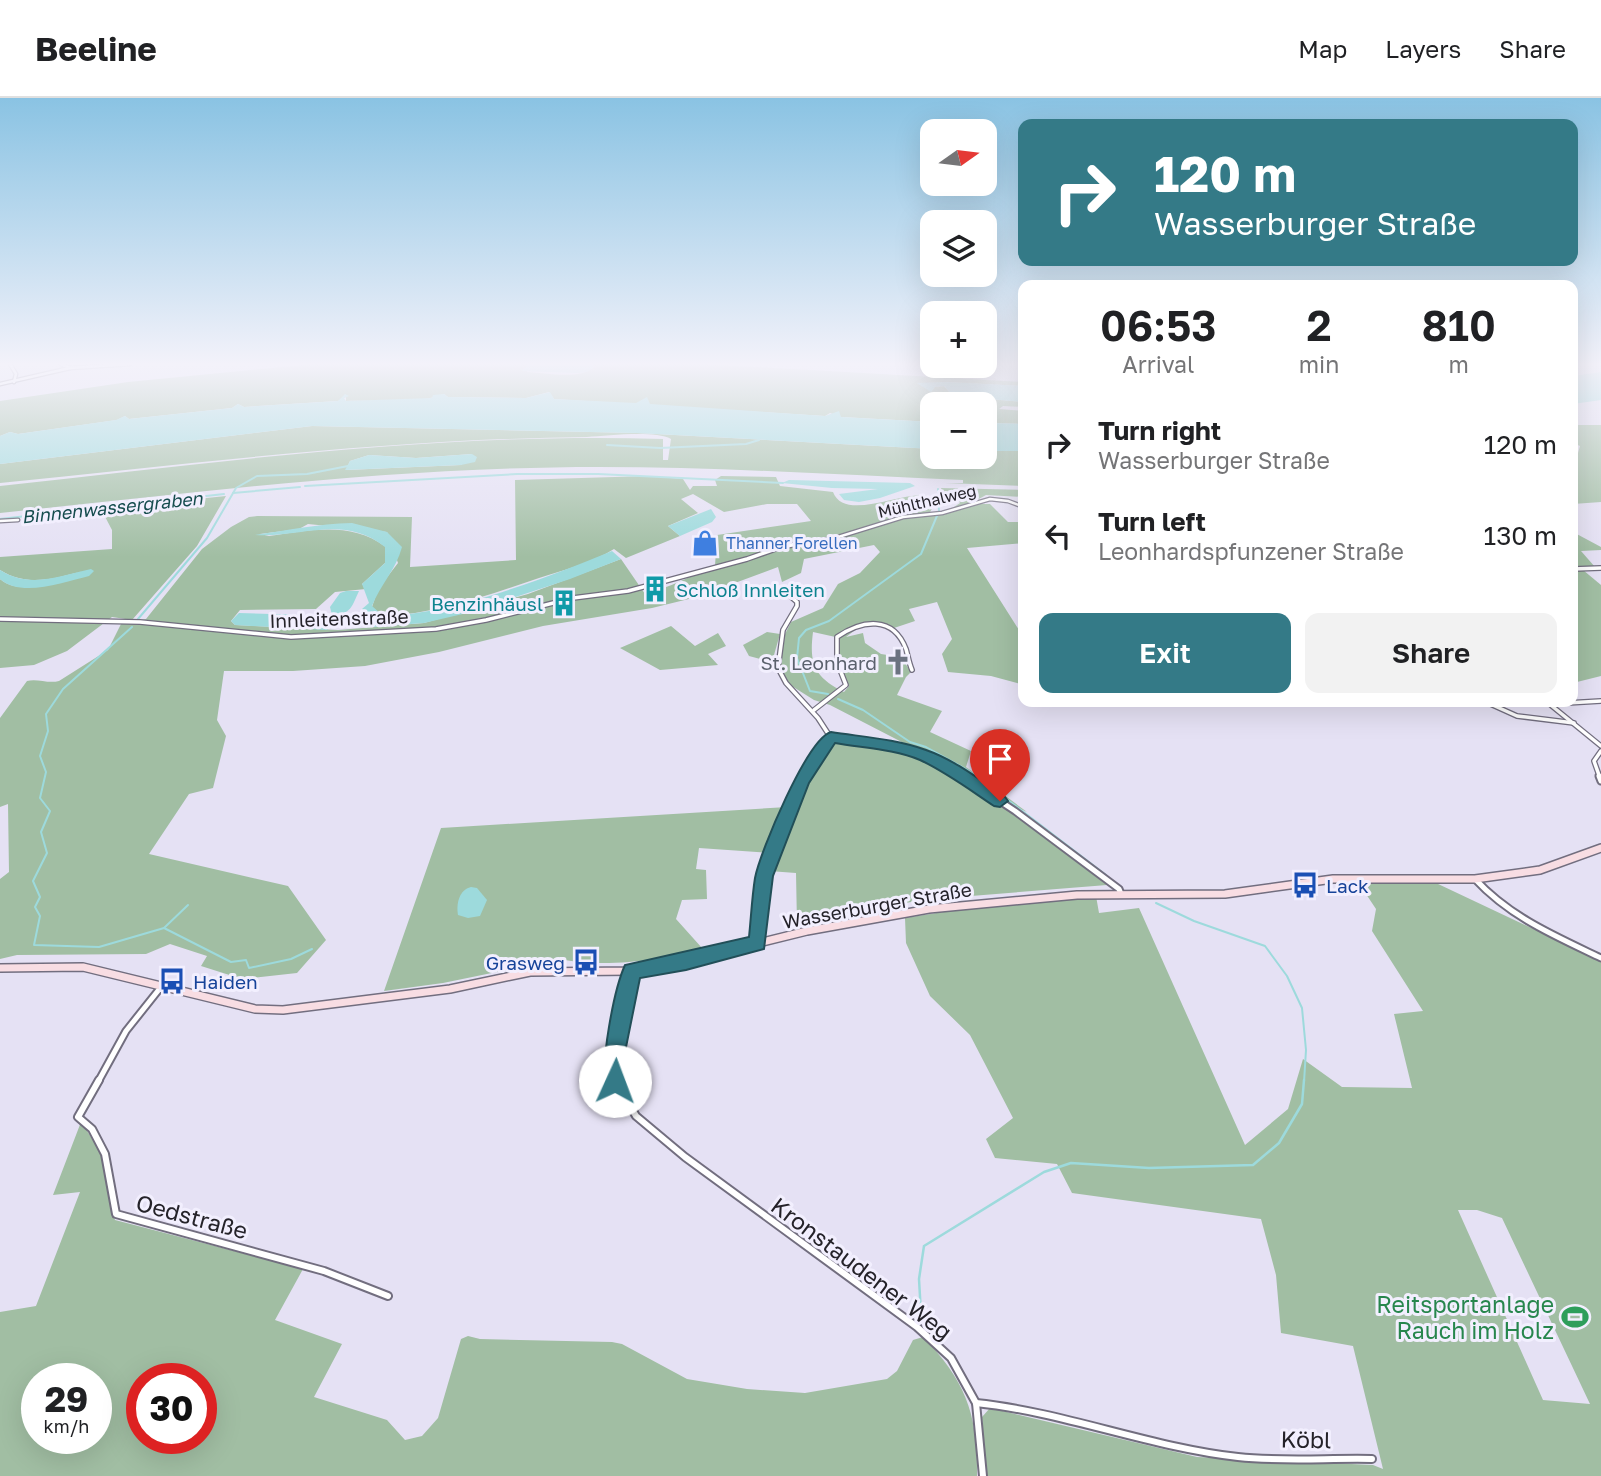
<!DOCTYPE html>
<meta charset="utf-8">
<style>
:root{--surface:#fff;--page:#f2f2f2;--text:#202124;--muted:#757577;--line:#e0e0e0;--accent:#347a87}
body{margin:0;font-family:"Golos Text",sans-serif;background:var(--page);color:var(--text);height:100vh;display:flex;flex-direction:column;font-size:26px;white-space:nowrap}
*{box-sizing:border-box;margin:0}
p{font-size:23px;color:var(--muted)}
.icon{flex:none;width:38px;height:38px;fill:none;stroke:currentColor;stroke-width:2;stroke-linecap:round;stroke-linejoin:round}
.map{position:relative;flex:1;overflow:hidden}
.sheet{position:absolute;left:1018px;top:182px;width:560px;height:427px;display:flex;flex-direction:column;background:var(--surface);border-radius:14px;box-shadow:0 7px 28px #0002}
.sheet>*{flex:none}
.hud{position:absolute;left:1018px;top:21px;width:560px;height:147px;border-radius:14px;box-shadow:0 7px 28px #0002;background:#347a87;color:#fff;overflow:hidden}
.needle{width:46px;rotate:76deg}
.buttons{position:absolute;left:920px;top:21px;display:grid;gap:14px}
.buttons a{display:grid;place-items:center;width:77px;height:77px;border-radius:14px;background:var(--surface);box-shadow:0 7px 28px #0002;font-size:35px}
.speed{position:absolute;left:21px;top:1265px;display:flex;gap:14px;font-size:35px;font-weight:700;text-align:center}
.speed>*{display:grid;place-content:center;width:91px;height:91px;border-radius:50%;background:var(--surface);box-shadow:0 7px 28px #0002;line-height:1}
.speed small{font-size:18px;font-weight:400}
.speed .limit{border:10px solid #d22;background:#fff;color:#111}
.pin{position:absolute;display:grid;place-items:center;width:60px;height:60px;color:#fff;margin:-72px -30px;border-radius:50% 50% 50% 0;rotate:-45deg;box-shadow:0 0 7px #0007}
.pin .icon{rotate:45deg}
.me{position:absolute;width:77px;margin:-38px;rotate:2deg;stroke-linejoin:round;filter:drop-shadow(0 0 5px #0008)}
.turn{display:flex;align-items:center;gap:24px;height:147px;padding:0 21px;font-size:32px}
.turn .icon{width:91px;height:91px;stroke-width:2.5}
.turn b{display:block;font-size:49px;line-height:60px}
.eta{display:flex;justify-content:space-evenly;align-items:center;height:119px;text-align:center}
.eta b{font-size:42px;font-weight:600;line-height:49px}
.action{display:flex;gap:14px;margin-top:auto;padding:14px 21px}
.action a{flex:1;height:80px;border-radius:14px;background:var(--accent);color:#fff;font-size:28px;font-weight:600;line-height:80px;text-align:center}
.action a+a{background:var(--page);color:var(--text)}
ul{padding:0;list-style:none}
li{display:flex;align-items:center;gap:21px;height:91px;padding:0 21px}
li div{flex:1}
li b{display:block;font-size:26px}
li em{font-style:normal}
header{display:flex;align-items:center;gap:42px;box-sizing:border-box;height:98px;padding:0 35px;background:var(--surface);border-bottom:2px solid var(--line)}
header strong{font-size:33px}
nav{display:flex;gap:38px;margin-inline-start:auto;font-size:24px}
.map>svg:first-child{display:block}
.green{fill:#a1bea3;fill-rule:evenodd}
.water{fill:#9ddadc}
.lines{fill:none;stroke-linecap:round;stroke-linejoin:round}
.stream-far1{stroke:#9ddadc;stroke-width:2}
.stream{stroke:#9ddadc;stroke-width:2.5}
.street-far3-casing{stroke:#726e7f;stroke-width:5}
.street-far2-casing{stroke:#726e7f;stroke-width:6}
.street-far1-casing{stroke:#726e7f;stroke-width:9}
.street-casing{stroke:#726e7f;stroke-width:10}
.secondary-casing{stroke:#726e7f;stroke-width:10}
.street-far3{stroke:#fff;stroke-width:2.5}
.street-far2{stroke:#fff;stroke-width:3.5}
.street-far1{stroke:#fff;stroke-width:5}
.street{stroke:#fff;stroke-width:6}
.secondary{stroke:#f8dde3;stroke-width:7}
.route{fill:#347a87;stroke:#224f58;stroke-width:2}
.labels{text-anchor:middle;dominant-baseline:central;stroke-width:6;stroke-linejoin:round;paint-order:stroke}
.far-street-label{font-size:16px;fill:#25232a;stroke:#f2effe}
.far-shop-label{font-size:16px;fill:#366cbe;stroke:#f2effe;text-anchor:start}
.far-water-label{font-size:18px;font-style:italic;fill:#154c4e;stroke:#f2effe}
.culture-label{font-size:19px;fill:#0d838f;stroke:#f2effe;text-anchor:start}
.street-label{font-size:19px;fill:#25232a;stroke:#f2effe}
.worship-label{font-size:19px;fill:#5b616d;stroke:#f2effe;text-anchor:end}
.transit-label{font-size:19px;fill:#164399;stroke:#f2effe;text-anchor:start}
.near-street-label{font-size:23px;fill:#25232a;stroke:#f2effe}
.near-leisure-label{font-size:23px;fill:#27864d;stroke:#f2effe;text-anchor:end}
</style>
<header>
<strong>Beeline</strong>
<nav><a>Map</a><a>Layers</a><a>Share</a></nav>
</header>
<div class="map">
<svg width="1601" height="1378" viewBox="0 0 1601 1378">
<rect width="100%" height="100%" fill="#e5e1f4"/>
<g class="green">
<path d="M 312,266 L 528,266 L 527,274 C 545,275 581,282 594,269 L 591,266 L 704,266 L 1024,284 L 1024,288 L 946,284 L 918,286 L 935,289 L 944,288 L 953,298 L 1024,304 L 1024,309 L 1003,308 L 999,311 L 1024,313 L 1024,326 L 985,325 L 985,306 L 933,306 L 933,324 L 841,319 L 830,315 L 825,318 L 554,301 L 549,294 L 526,300 L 448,299 L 444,296 C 415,307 376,302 346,303 L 346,299 L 338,303 L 244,309 L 238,306 L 232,310 L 129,321 L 125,318 L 117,322 L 18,336 L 10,334 L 0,338 L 0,303 L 128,284 Z"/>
<path d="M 1573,327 L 1601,327 L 1601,404 L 1573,406 L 1573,354 L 1578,355 L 1580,348 L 1573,345 Z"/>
<path d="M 312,328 L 637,335 L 933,351 L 933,359 L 985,359 L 985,353 L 1024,353 L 1024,388 L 945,385 L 963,385 L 963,382 C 842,377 720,369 599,369 C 396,369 200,394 0,415 L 0,388 C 220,364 441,334 663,341 L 663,362 L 668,362 L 671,341 C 654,332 607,338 587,339 C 390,341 195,365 0,385 L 0,366 ZM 472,356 L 461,367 L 346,372 L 350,363 L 369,357 L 416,360 Z"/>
<path d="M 648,378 L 683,381 L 690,392 L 693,388 L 717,388 L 715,382 L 721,378 L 776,379 L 780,388 L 833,394 C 845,426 909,389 931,399 L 935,405 L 929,416 L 948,413 L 960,405 L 958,402 L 946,402 L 941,390 L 1024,392 L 1024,399 L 986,397 L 977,402 L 981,406 L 990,406 L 1008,424 L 1024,424 L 1024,445 L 967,450 L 1024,540 L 1024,587 L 991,578 L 948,574 L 942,556 L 952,541 L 937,504 L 909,511 L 915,523 L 894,530 L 863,526 L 846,539 L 863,535 L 865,545 L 881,556 L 894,558 L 898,569 L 903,567 L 899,559 L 901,559 L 911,574 L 906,579 L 897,597 L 942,613 L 930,634 L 971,653 L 966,669 L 1027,714 L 994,699 L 956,672 L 830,607 L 814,602 L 787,585 L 780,569 L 785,536 L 791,524 L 823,510 L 838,486 L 860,475 L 880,454 L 874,447 L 804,461 L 801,475 L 782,484 L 778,469 L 697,499 L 652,510 L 543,528 L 439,554 L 365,568 L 293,573 L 224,573 L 217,622 L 226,638 L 213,690 L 189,696 L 149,756 L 288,788 L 326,842 L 297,875 L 242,881 L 201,868 L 207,858 L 170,846 L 146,856 L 17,857 L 0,861 L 0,781 L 9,774 L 8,706 L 0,709 L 0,620 L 27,583 C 37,580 48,586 59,583 L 108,552 L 121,526 L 146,521 L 202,451 L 231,429 L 249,419 L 257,418 L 412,419 L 410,469 L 516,462 L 515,382 ZM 693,396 L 724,414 L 767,406 L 797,406 L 811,423 L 717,437 L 715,468 C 692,477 669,490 645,496 L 621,461 L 528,496 L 424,525 L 338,532 L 235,527 L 231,523 L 240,512 L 316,511 L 335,494 L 366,491 L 362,486 L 385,465 L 386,449 C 351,423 310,432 269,438 L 260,436 L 299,431 L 308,426 L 387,434 L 398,465 L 378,491 L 372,509 L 383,518 C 436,516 488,497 539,480 C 564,472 592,465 614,451 L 626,460 L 680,438 L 668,428 L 698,415 L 681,401 ZM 813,534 L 840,540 L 838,566 L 849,588 L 844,594 C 814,579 809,566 813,534 Z"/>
<path d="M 226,398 L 197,448 L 132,522 L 112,519 L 67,553 L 34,567 L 0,570 L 0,481 C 22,500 59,480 83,473 C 54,481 27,489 0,472 L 0,459 L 112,451 L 112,432 L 101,411 Z"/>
<path d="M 1573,434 L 1601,449 L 1601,452 L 1581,453 L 1595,469 L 1573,470 Z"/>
<path d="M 1573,472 L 1583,472 L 1601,487 L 1601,578 L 1573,585 Z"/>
<path d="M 671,528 L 695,548 L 718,535 L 726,548 L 708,556 L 718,567 L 660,572 L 620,550 Z"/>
<path d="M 767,534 L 780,536 L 772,564 L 749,558 L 743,547 Z"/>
<path d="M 834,642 L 919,658 L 1012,713 L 1107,787 L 921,802 L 797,827 L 796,775 L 769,773 C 788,727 801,681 834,642 Z"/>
<path d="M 787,709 L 772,755 L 699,750 L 696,771 L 706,772 L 707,801 L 682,802 L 676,821 L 702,850 C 663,863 600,870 560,861 L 443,885 L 384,893 L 441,730 Z"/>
<path d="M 1358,784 L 1436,785 L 1601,863 L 1601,1378 L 986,1378 L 982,1319 L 990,1310 L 1197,1359 L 1373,1367 L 1383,1371 L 1353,1248 L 1281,1235 L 1276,1177 L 1261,1121 L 1072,1095 L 1057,1066 L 995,1060 L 986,1041 L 1013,1020 L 970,937 L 930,898 L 906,845 L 905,820 L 1018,802 L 1096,798 L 1099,815 L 1139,810 L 1245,1047 L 1288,1011 L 1303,961 L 1342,989 L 1412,990 L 1394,916 L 1423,913 L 1372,833 L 1376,811 ZM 1458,1112 L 1477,1112 L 1502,1120 L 1590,1306 L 1543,1302 Z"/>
<path d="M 81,1024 C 94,1043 109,1066 110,1090 C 111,1103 110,1110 115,1122 L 303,1171 L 275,1222 L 342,1246 L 314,1299 L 387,1322 L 405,1342 L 422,1338 L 438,1320 L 461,1241 L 468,1238 L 480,1241 L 612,1244 L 622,1246 L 687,1281 L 747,1291 L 805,1295 L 887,1281 L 897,1273 L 913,1242 L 923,1239 C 966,1283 978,1317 977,1378 L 0,1378 L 0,1214 L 36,1208 L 80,1094 L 53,1097 ZM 37,1281 L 96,1281 L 96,1340 L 37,1340 ZM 142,1281 L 201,1281 L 201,1340 L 142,1340 Z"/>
</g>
<g class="water">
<path d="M 528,266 L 591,266 L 594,269 L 587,274 L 579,275 L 522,273 Z"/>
<path d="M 1601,274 L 1601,302 L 1573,306 L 1573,278 Z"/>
<path d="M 946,284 L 1024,288 L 1024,304 L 953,298 L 944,288 L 935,289 L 931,294 L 917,285 Z"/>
<path d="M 550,294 L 554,301 L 636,305 L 647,299 L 650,306 L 825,318 L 839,313 L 841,319 L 933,324 L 933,351 L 637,335 L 312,328 L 0,366 L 0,338 L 10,334 L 18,336 L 116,322 L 125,318 L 129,321 L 232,310 L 238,306 L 244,309 L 338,303 L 345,296 L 349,298 L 344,300 L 346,303 L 432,300 L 433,297 L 444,296 L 448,299 L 526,300 Z"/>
<path d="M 985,325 L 1024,326 L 1024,353 L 985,353 Z"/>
<path d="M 472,356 L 477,359 L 475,364 L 461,367 L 345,372 L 350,363 L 369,357 L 416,360 Z"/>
<path d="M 789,382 L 910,385 L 915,388 L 880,400 L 859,404 L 844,402 L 839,396 L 878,391 L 832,390 L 782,385 Z"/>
<path d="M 711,411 L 716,419 L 712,424 L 680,438 L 668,428 Z"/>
<path d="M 352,425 L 387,434 L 402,449 C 396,472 380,487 372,508 L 383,518 C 454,516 546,480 612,453 L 621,461 L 570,481 L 467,515 L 424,525 L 372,529 L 362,511 L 369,505 L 362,486 L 385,465 L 385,449 C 343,416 303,440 255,437 C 289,432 317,426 352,425 Z"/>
<path d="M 91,471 L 94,473 L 89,478 C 64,484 21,500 0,481 L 0,472 C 30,491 59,478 91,471 Z"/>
<path d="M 346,493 L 359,493 C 352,508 351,517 332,517 L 330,509 L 340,495 Z"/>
<path d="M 239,515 L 305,517 L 331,526 L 327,532 L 235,527 L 231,523 Z"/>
<path d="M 471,789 L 477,790 L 487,802 L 480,818 L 468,820 L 458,817 C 456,806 459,792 471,789 Z"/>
</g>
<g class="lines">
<g class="stream-far1">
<path d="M 607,347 L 660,350 L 746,346 L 759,342"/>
<path d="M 305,388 L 517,376 L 598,376 L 783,385"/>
<path d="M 233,395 L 300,389"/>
<path d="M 0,421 L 224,396"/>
<path d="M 138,521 L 207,440 L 236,390 L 257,378 L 307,376 L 348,368"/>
<path d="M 132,529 L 63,591 L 46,616 L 48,633 L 40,658 L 46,674 L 40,700 L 50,713 L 41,734 L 47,755 L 33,783 L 40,799 L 35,809 L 40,818 L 34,847 L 99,849 L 164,830 L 231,864 L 246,862 L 249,870 L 291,861 L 312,851"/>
<path d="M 828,596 L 810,593 L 797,560 L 799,540 L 806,532 L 829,523 L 921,456 L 939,413 L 938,391"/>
<path d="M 838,601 L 863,612 L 910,644 L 926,649 L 971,674 L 1106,777"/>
<path d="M 1156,805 L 1194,823 L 1265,848 L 1287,878 L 1302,910 L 1306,952 L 1304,984"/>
<path d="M 164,830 L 188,807"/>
</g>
<path class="stream" d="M 921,1216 L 919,1181 L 924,1148 L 1044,1074 L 1071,1065 L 1149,1070 L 1253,1067 L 1279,1045 L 1302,1006 L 1304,982"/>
<g class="street-far3-casing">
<g id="street-far3">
<path d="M 10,266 L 16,276 L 14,284"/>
<path d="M 61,266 L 70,270 L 130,266"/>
<path d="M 0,286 L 70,270"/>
<path d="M 0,423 L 18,422"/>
<path d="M 798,446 L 835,440 L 903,419 L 942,415 L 990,401 L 1008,403 L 1024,409"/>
</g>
</g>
<g class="street-far2-casing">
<g id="street-far2">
<path d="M 1573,471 L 1601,470"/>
<path d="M 790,498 L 797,504 L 797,508 L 783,532 L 778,570 L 786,585 L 818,620 L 831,640 L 805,680"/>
<path d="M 0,521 L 140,524 L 291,539 L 436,531 L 486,522 L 573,500 L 628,493 L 747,461 L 781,449 L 808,444"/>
<path d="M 1486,604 L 1517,618 L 1574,625"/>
<path d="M 1547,604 L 1601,648"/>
<path d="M 1550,606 L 1601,603"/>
<path d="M 814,612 L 846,587 L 837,564 L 837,539 C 862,522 893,517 906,551 C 908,558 909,565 912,572"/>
<path d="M 831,640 C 879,646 923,652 965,680"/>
<path d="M 1600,680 L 1594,663 L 1601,653"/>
</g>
</g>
<g class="street-far1-casing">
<g id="street-far1">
<path d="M 962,678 L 1015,713 L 1119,791 L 1121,796"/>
<path d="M 1599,678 L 1601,683"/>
<path d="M 1475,781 C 1510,819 1555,838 1601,860"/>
<path d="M 757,845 L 764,778 L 806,678"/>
<path d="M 98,984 L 126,933 L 161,889"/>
<path d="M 615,984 L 615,954 L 632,873"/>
</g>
</g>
<g class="street-casing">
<g id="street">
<path d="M 99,982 L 78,1019 L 92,1031 L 105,1056 L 116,1116 L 324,1173 L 388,1198"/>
<path d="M 615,982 L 636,1018 L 685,1059 L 917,1229 L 951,1260 L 976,1305 L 983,1378"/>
<path d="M 976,1305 C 1064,1314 1149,1349 1238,1359 C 1282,1364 1328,1360 1372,1361"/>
</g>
</g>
<g class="secondary-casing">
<path id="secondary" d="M 0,870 L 83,869 L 255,911 L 283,912 L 450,891 L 530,874 L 632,873 L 686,863 L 807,833 L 929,811 L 1077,797 L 1225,796 L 1333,781 L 1475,781 L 1540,772 L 1601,750"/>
</g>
<use href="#street-far3" class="street-far3"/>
<use href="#street-far2" class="street-far2"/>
<use href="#street-far1" class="street-far1"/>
<use href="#street" class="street"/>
<use href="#secondary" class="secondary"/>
</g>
<linearGradient id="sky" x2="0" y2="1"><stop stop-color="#8ac3e3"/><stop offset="0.58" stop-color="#f3f2fa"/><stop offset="1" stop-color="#f3f2fa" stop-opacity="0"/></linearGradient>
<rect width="1601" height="459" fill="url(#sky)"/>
<path class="route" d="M 831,634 C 863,639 896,641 926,652 C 955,662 980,682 1005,699 L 1008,703 L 1000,709 L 994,708 C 970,692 946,674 920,662 C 894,651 862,650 835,645 L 809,685 L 773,778 L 764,851 L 686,872 L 640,880 L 625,954 L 625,983 L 622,990 L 615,993 L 608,990 C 598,969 615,889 625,867 L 749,839 C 751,820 752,799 755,780 C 760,754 807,641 831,634 Z"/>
<defs>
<g id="shop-bare" transform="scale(2.1)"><path d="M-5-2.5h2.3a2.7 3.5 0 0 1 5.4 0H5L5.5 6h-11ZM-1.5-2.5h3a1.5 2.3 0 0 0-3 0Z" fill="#3f7fe0" stroke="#f2effe" stroke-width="2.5" paint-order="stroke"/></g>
<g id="building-bare" transform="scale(2.1)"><path d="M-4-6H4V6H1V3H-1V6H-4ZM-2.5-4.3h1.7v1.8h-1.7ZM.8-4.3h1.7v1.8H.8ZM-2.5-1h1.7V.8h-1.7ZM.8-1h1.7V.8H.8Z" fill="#0f9aa8" stroke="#f2effe" stroke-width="2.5" paint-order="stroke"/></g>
<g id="church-bare" transform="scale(2.1)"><path d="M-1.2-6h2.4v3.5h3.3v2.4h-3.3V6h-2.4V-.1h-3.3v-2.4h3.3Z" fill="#6b7280" stroke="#f2effe" stroke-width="2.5" paint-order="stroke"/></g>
<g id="bus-bare" transform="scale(2.1)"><path d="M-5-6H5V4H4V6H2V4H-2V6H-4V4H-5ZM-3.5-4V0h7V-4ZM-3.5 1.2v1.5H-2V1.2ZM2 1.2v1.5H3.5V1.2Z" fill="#1a4fb4" stroke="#f2effe" stroke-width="2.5" paint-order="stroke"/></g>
<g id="stadium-bare" transform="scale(2.1)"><path d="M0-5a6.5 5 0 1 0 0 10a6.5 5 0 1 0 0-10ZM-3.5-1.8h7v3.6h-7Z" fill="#2e9e5b" stroke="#f2effe" stroke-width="2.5" paint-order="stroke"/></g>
</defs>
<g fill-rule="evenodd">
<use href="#shop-bare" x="705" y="445"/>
<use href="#building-bare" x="655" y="491"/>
<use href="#building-bare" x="564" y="505"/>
<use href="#church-bare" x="898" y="564"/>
<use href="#bus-bare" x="1305" y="787"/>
<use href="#bus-bare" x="586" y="864"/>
<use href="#bus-bare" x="172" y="883"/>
<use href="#stadium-bare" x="1575" y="1219"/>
</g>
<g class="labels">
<g class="far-street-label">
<text transform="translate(927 403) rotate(-13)">Mühlthalweg</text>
</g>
<g class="far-shop-label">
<text x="726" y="445">Thanner Forellen</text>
</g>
<g class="far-water-label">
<text transform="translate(112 409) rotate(-6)">Binnenwassergraben</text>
</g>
<g class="culture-label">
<text x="676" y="491">Schloß Innleiten</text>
<text x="543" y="505" text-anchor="end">Benzinhäusl</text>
</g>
<g class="street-label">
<text transform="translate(339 520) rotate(-2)">Innleitenstraße</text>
<text transform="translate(877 807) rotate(-10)">Wasserburger Straße</text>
</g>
<g class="worship-label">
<text x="877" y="564">St. Leonhard</text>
</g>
<g class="transit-label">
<text x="1326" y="787">Lack</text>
<text x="565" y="864" text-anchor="end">Grasweg</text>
<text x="193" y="883">Haiden</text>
</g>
<g class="near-street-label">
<text transform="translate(192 1118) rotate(15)">Oedstraße</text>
<text transform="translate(862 1170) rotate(37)">Kronstaudener Weg</text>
<text transform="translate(1306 1341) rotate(1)">Köbl</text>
</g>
<g class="near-leisure-label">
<text x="1554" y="1206">Reitsportanlage<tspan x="1554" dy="26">Rauch im Holz</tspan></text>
</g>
</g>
</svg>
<div class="buttons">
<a><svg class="needle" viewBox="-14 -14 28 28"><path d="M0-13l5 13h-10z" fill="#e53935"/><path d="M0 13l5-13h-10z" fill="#757577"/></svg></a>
<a><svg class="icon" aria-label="layers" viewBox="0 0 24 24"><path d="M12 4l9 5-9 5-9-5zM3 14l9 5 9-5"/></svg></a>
<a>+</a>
<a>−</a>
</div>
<div class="speed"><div>29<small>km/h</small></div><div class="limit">30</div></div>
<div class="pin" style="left:1000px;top:703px;background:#d93025"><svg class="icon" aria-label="arrive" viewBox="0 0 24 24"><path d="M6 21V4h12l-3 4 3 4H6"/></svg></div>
<svg class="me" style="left:615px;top:983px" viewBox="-20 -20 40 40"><circle r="19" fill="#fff"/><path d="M0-13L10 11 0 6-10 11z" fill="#347a87"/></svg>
<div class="hud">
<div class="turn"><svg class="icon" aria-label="right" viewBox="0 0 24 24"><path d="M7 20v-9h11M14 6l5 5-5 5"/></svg><div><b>120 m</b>Wasserburger Straße</div></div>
</div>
<section class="sheet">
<div class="eta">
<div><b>06:53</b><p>Arrival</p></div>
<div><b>2</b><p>min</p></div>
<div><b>810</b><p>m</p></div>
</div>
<ul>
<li><svg class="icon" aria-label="right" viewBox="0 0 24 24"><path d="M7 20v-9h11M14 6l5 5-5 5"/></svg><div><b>Turn right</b><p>Wasserburger Straße</p></div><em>120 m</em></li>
<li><svg class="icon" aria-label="left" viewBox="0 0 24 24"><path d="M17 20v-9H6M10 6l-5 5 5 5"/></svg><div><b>Turn left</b><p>Leonhardspfunzener Straße</p></div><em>130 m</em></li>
</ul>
<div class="action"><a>Exit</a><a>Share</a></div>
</section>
</div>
